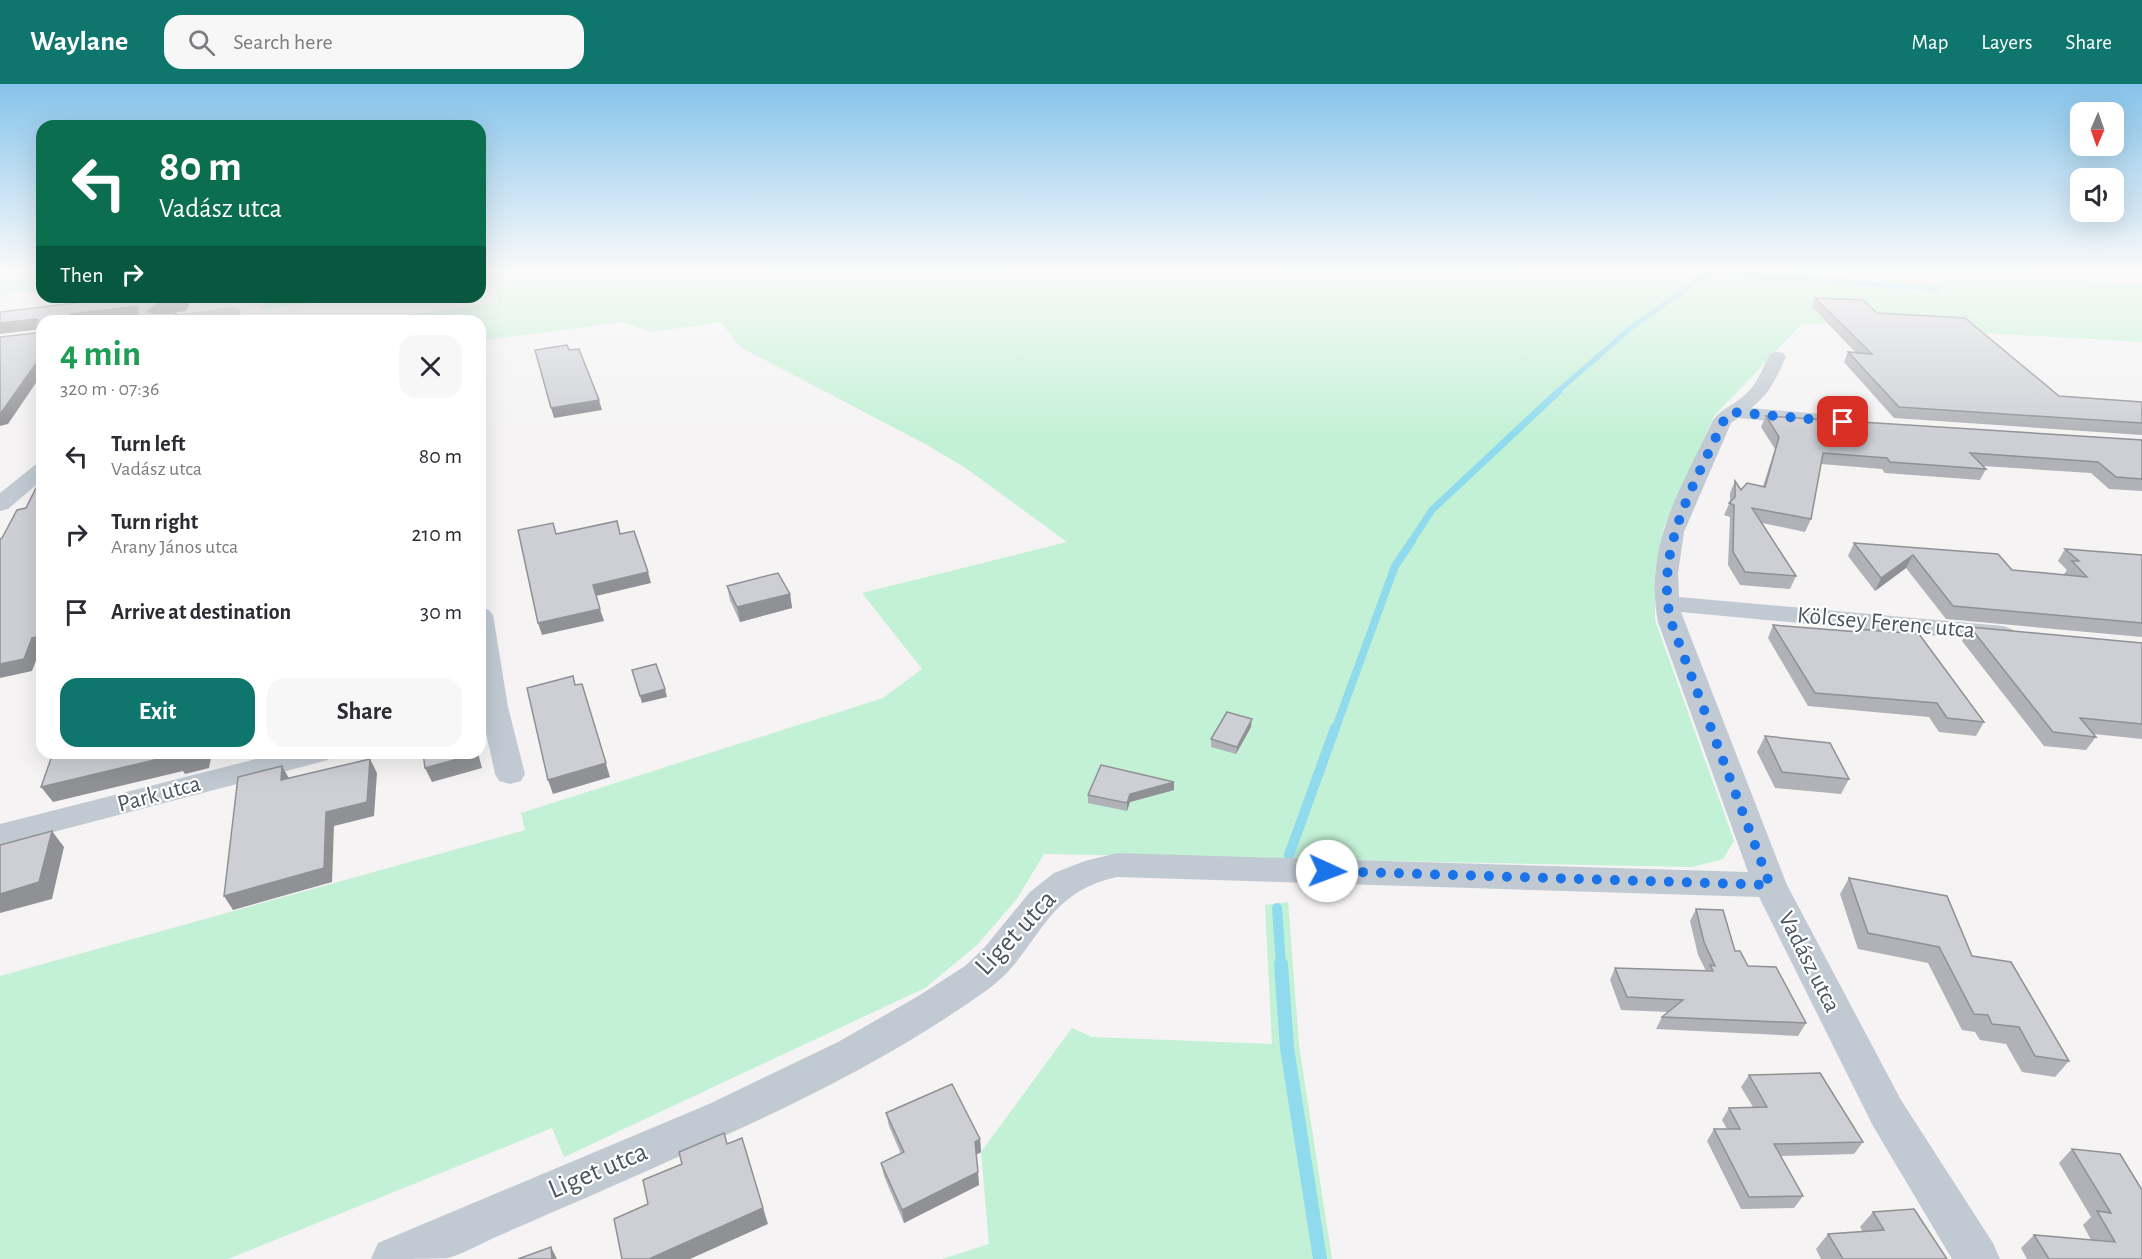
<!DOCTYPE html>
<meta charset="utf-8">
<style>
:root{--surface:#fff;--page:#f7f7f7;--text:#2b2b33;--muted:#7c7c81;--accent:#0f766e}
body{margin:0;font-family:"Alegreya Sans",sans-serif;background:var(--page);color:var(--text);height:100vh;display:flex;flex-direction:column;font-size:22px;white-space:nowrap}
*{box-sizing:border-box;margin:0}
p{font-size:20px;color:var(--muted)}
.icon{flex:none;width:33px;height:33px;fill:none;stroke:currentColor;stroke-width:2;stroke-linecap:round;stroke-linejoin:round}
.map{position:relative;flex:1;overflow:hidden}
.side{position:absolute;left:36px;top:231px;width:450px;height:444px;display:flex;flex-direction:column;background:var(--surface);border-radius:18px;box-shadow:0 6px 24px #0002}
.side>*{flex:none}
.banner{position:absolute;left:36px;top:36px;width:450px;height:183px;border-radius:18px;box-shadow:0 6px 24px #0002;background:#0b6e4f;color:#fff;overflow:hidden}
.needle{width:39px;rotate:182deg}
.controls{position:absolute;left:2070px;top:18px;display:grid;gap:12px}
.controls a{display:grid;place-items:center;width:54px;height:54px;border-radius:12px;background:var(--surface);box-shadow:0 6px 24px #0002;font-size:30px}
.pin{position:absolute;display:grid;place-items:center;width:51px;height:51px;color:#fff;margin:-26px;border-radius:12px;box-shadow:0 3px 9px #0006}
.me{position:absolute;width:66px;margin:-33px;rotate:92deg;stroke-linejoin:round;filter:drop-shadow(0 0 4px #0008)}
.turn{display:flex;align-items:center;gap:21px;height:126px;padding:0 24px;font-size:27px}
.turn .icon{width:78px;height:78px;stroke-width:2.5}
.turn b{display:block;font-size:42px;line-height:51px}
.then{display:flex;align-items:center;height:57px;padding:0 24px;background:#0003;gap:12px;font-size:22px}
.round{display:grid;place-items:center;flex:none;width:63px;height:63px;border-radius:18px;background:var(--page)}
.head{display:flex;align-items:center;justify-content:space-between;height:102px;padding:0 24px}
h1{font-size:36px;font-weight:600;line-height:45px;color:#1e9e55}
.primary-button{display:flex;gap:12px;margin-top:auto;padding:12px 24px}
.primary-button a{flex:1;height:69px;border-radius:18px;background:var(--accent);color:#fff;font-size:24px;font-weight:600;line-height:69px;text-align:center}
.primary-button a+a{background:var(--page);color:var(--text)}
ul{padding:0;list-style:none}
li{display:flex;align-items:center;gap:18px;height:78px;padding:0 24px}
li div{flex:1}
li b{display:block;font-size:22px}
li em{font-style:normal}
header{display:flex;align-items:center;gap:36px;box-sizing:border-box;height:84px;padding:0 30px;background:var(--accent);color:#fff}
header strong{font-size:28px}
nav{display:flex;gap:33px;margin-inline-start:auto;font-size:21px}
.search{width:420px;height:54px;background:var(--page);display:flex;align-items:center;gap:15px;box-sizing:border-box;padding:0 21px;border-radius:18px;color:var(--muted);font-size:22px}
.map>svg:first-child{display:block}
.green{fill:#c3f1d5}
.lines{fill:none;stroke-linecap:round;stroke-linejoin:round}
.stream-far4{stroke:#90daee;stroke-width:5}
.stream-far3{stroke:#90daee;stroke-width:7}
.stream-far2{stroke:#90daee;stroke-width:8}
.stream-far1{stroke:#90daee;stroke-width:10}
.stream{stroke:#90daee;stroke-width:14}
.minor{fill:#c1cad2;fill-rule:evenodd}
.wall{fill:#b0b2b7}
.shaded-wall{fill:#909195}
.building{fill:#cdcfd5;stroke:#909195;stroke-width:1.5}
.route{stroke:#1a73e8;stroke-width:10;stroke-dasharray:0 18}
.labels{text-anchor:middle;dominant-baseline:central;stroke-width:4.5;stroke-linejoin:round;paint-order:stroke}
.street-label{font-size:24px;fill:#4a5661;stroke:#fff}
.near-street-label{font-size:28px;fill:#4a5661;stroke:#fff}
</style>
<header>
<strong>Waylane</strong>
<div class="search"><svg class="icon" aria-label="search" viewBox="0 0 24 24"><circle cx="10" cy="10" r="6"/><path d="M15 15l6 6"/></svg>Search here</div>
<nav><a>Map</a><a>Layers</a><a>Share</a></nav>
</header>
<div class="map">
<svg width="2142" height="1175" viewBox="0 0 2142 1175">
<rect width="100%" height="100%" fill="#f5f3f3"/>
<g class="green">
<path d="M 0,188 L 42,188 L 42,206 L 0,211 Z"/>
<path d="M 480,188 L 2002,188 L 1994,191 L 2142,200 L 2142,258 L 1803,239 L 1714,332 L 1664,443 L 1655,487 L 1655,536 L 1734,757 L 1723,775 L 1692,783 L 1044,770 L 1016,816 L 977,861 L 925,904 L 564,1073 L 552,1044 L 228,1175 L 0,1175 L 0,892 L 525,746 L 521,729 L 883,614 L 922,585 L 862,509 L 1067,458 L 967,385 L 929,362 L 740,263 L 721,238 L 653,248 L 622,238 L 480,257 L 480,237 L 362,237 L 498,219 L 495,196 L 480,197 Z"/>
<path d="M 271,213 L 361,213 L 259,226 Z"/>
<path d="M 1288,818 L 1299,961 L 1332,1175 L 942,1175 L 989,1160 L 981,1068 L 1072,944 L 1092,953 L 1272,960 L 1265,821 Z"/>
</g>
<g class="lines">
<path class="stream-far4" d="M 1557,308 L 1632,243 L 1707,190 L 1720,189 L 1938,205"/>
<path class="stream-far3" d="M 1411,458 L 1432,426 L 1559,307"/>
<path class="stream-far2" d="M 1335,646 L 1395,482 L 1412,457"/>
<g class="stream-far1">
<path d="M 1289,771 L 1335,644"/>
<path d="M 1277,824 L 1281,881"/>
</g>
<path class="stream" d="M 1281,880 L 1287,964 L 1320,1175"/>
<g class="minor">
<path d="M 233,223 L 239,225 L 241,228 L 239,231 L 200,237 L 155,237 L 163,232 Z"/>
<path d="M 1777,268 L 1783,269 L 1786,273 C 1777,293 1769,311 1751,324 L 1845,332 L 1852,334 L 1855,338 L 1852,342 L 1845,344 L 1738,334 L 1731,339 L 1684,448 L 1678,489 L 1679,513 L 2003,542 L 2012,545 L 2016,550 L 2012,555 L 2003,558 L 1681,528 L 1787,801 L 1901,1016 L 1993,1159 L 2000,1175 L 1952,1175 L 1873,1042 L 1759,813 L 1117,793 C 1040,810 1041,867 987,906 C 870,990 737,1047 606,1105 C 570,1121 534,1136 498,1152 C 482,1159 465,1169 448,1174 C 432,1175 390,1175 371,1175 L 378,1159 L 709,1020 L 838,958 L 920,911 L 965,882 L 984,864 L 1030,808 L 1054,789 L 1085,777 L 1117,769 L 1748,788 L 1658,538 C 1643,461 1682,403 1713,336 C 1722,324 1736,320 1746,310 C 1759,298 1762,283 1771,269 Z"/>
<path d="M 42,379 L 42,396 L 8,425 L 0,427 L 0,409 L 35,381 Z"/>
<path d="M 480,523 L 489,526 L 493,531 L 508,623 L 525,690 L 521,697 L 510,700 L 499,697 L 495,690 L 483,635 L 480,636 Z"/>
<path d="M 280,669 L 333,669 L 328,676 L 0,762 L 0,740 Z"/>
</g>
</g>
<g class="wall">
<path d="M 1815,214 L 1877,229 L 2059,312 L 2142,318 L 2142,351 L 1894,334 L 1844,278 L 1848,268 L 1856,269 L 1812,223 Z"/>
<path d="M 1766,332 L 2142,356 L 2142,407 L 2109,405 L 2091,389 L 1983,382 L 1986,385 L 1980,396 L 1885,389 L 1882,385 L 1821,380 L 1811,435 L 1805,448 L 1762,439 L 1796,492 L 1790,505 L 1740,501 L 1728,481 L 1730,433 L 1724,431 L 1730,418 L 1730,409 L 1735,397 L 1741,406 L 1763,402 L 1775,365 L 1761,343 Z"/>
<path d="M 1854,459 L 2012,486 L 2065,491 L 2064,490 L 2067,486 L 2058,477 L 2065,465 L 2142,471 L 2142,553 L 1946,535 L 1906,484 L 1875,507 L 1848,472 Z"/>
<path d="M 727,502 L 790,510 L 792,524 L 740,538 L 730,516 Z"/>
<path d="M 1773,541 L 1855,548 L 1857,545 L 1984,638 L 1976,652 L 1939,648 L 1929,633 L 1808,622 L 1768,554 Z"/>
<path d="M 1970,543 L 2142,559 L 2142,655 L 2094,650 L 2096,653 L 2086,666 L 2044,662 L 1962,557 Z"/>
<path d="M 1251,643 L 1236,670 L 1211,663 L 1211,655 Z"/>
<path d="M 1765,652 L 1849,695 L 1841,710 L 1775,704 L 1757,668 Z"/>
<path d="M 1174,706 L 1130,718 L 1127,727 L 1088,719 L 1088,711 Z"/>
<path d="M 1849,794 L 1972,872 L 2069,977 L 2055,993 L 2022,988 L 2006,960 L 1980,956 L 1975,948 L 1962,946 L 1928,879 L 1858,865 L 1840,810 Z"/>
<path d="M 1696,825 L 1748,882 L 1806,939 L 1798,952 L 1656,945 L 1662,933 L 1668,928 L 1621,926 L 1610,896 L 1615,884 L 1706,887 L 1698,871 L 1690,837 Z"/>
<path d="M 1749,991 L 1863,1058 L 1854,1070 L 1781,1072 L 1803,1112 L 1794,1124 L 1741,1125 L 1707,1057 L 1714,1045 L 1727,1045 L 1722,1036 L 1729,1024 L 1753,1023 L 1741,1003 Z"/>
<path d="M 886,1029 L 980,1055 L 981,1068 L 976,1071 L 979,1101 L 904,1139 L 884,1092 L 881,1079 L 901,1070 L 889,1042 Z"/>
<path d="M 2072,1065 L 2142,1175 L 2027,1175 L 2021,1164 L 2034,1151 L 2091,1156 L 2083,1141 L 2091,1133 L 2059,1079 Z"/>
<path d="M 1873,1128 L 1947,1175 L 1821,1175 L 1816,1165 L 1828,1150 L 1863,1148 L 1860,1143 Z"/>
</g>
<g class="shaded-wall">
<path d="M 183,213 L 190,213 L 191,216 L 186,227 L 163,230 L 153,237 L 148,227 L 158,220 Z"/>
<path d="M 138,222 L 143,232 L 100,237 L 66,237 L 71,230 Z"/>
<path d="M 176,229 L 179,237 L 172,237 Z"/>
<path d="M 36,235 L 42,245 L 0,250 L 0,239 Z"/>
<path d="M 42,271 L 42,290 L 8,340 L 0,342 L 0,329 Z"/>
<path d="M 599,316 L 602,326 L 554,334 L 551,324 Z"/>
<path d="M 1913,471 L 1906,484 L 1875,507 L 1881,494 Z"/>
<path d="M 648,488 L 651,499 L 596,512 L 593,501 Z"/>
<path d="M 790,510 L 792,524 L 740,538 L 737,523 Z"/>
<path d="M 600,525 L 604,537 L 542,551 L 538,539 Z"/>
<path d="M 42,552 L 42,565 L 40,566 L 32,587 L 0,594 L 0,580 L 32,554 Z"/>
<path d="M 582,600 L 610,693 L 553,710 L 548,696 Z"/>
<path d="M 665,605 L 667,613 L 642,619 L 640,612 Z"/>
<path d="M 1252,635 L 1251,643 L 1236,670 L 1237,663 Z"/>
<path d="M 198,669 L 212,669 L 209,684 L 185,690 L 183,687 L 53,718 L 41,703 L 175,671 Z"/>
<path d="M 476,669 L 478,669 L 482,684 L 432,698 L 425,684 Z"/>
<path d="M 370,675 L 377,689 L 374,732 L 334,742 L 332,798 L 233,826 L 224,812 L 326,728 Z"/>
<path d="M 282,682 L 290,696 L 281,696 Z"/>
<path d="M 1174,698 L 1174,706 L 1130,718 L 1127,727 L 1127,719 L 1130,710 Z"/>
<path d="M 52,747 L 64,763 L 52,815 L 0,829 L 0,810 Z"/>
<path d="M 742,1054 L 768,1140 L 690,1175 L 649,1175 Z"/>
<path d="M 980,1055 L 981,1068 L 976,1071 L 975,1058 Z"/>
<path d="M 978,1088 L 979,1101 L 904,1139 L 902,1126 Z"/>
<path d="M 551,1163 L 557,1175 L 552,1175 Z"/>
</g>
<g class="building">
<path d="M 79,213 L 183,213 L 181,217 L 158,220 L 148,227 L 150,229 L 176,229 L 172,237 L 137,237 L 138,222 L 71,230 L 66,237 L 42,237 L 42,271 L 1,329 L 0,329 L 0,253 L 36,249 L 39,247 L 39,237 L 36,235 L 0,239 L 0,228 L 75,219 Z"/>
<path d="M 1815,214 L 1863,216 L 1877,229 L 1965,234 L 2059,312 L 2142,318 L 2142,339 L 1899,323 L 1848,268 L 1872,270 Z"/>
<path d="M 567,261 L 569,266 L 579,265 L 599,316 L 551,324 L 535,266 Z"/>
<path d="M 1766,332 L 2142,356 L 2142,395 L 2116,393 L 2098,378 L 1970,369 L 1986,385 L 1890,378 L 1887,374 L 1823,369 L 1811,435 L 1752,424 L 1796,492 L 1745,488 L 1733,468 L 1734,421 L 1729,419 L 1735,413 L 1735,397 L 1741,406 L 1747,399 L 1765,403 L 1779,353 Z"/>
<path d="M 42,403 L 42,552 L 32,554 L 24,575 L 0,580 L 0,455 L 2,454 L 17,426 L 26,424 L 36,404 Z"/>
<path d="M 617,437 L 620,450 L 634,447 L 648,488 L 593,501 L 600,525 L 538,539 L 518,446 L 553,439 L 556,450 Z"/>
<path d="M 1854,459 L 1998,470 L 2012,486 L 2087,493 L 2072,477 L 2079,477 L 2065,465 L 2142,471 L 2142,539 L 1953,522 L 1913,471 L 1881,494 Z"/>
<path d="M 778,489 L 790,510 L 737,523 L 727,502 Z"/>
<path d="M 1773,541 L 1860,548 L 1857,545 L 1919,550 L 1984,638 L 1947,634 L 1937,619 L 1815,609 Z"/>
<path d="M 1970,543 L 2142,559 L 2142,640 L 2080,634 L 2096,653 L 2053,648 Z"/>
<path d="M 656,580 L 665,605 L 640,612 L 632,586 Z"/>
<path d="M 573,592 L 575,601 L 582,600 L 606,679 L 548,696 L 527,604 Z"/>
<path d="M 1227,628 L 1252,635 L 1237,663 L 1211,655 Z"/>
<path d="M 1765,652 L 1830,659 L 1849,695 L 1782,688 Z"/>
<path d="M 53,669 L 198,669 L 176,674 L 175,671 L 41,703 Z"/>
<path d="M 423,669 L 476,669 L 476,670 L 425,684 Z"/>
<path d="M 370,675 L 367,718 L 326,728 L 324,784 L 224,812 L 238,693 L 282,682 L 281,696 Z"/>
<path d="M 1101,681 L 1174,698 L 1130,710 L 1127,719 L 1088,711 Z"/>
<path d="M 52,747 L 39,798 L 0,810 L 0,761 Z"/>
<path d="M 1849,794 L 1947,812 L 1972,872 L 2011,878 L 2069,977 L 2035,972 L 2019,943 L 1992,940 L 1988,931 L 1974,930 L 1939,863 L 1868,849 Z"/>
<path d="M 1696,825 L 1723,826 L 1735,867 L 1740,867 L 1748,882 L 1776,883 L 1806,939 L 1662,933 L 1683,916 L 1627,913 L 1615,884 L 1713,887 L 1710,881 L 1715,882 L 1704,858 Z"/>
<path d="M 1820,989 L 1863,1058 L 1774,1060 L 1803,1112 L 1749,1113 L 1714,1045 L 1740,1045 L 1729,1024 L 1767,1023 L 1749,991 Z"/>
<path d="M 952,1000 L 980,1055 L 975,1058 L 978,1088 L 902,1126 L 881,1079 L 904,1068 L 886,1029 Z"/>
<path d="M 724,1049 L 727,1060 L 742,1054 L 763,1124 L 649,1175 L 622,1175 L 614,1135 L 648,1120 L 643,1096 L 682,1080 L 679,1068 Z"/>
<path d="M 2072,1065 L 2120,1070 L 2142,1106 L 2142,1175 L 2049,1175 L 2034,1151 L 2115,1158 L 2097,1127 L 2111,1129 Z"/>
<path d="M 1914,1125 L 1947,1175 L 1843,1175 L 1828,1150 L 1884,1146 L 1873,1128 Z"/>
<path d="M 551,1163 L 552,1175 L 518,1175 Z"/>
</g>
<linearGradient id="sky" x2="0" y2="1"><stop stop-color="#85c3ea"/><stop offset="0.53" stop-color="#fafafa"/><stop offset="1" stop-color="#fafafa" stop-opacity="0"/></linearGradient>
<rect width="2142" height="353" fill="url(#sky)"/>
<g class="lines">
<path class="route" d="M 1327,787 L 1770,801 L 1671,538 C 1654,464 1694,402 1724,336 L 1731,328 L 1843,338"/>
</g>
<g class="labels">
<g class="street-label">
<text transform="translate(1886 539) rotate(5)">Kölcsey Ferenc utca</text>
<text transform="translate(159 710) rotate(-15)">Park utca</text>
<text transform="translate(1809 878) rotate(63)">Vadász utca</text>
</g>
<g class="near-street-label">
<text transform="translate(1016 849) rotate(-47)">Liget utca</text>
<text transform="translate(598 1087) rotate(-23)">Liget utca</text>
</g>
</g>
</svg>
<div class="controls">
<a><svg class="needle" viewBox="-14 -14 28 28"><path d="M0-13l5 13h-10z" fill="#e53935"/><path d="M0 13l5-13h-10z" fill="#7c7c81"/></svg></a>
<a><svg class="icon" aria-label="sound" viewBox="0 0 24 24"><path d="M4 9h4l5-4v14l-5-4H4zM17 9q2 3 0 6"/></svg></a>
</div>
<div class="pin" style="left:1843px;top:338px;background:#d93025"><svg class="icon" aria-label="arrive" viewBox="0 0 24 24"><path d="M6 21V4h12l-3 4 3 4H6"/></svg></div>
<svg class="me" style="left:1327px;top:787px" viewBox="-20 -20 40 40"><circle r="19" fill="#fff"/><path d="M0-13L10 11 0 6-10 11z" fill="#1a73e8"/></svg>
<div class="banner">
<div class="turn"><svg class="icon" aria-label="left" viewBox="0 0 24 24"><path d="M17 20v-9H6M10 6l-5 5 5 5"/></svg><div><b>80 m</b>Vadász utca</div></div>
<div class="then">Then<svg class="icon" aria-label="right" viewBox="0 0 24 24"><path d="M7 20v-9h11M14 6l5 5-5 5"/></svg></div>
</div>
<section class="side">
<div class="head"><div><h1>4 min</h1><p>320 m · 07:36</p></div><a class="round"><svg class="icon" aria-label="close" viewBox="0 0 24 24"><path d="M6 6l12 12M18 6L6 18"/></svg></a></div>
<ul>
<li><svg class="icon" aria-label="left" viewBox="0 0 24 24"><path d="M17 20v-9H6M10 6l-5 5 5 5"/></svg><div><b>Turn left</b><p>Vadász utca</p></div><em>80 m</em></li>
<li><svg class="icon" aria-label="right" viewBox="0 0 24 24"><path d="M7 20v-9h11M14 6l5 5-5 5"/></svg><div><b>Turn right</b><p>Arany János utca</p></div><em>210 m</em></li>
<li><svg class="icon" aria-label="arrive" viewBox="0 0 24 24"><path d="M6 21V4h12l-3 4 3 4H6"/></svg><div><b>Arrive at destination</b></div><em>30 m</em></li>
</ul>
<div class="primary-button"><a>Exit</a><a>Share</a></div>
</section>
</div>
